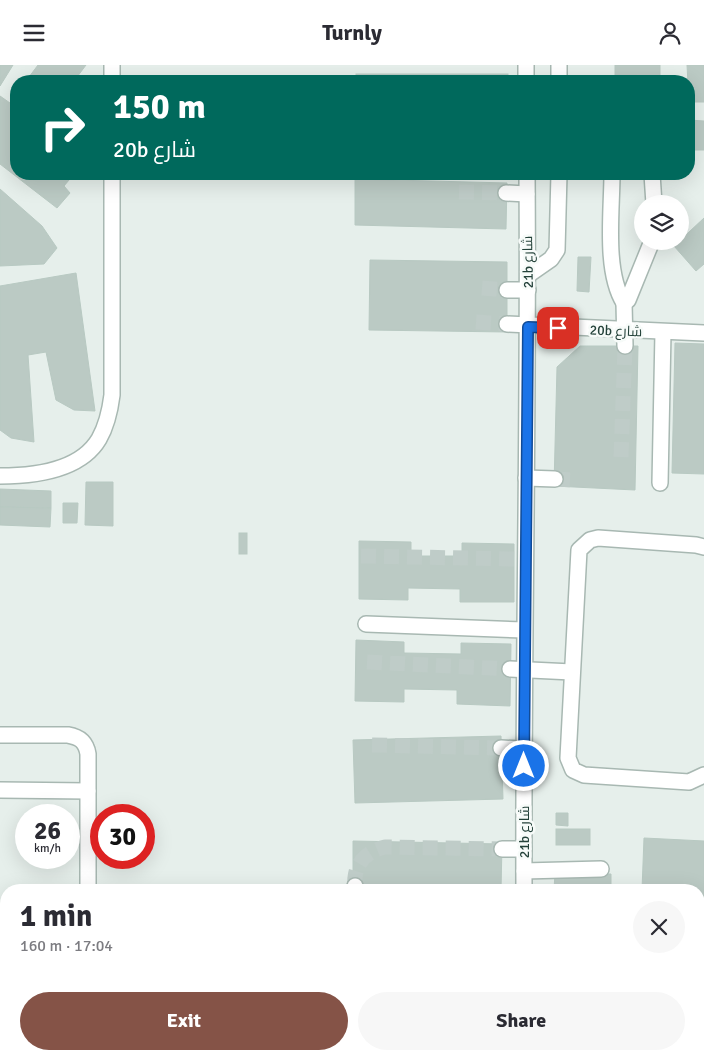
<!DOCTYPE html>
<meta charset="utf-8">
<style>
:root{--surface:#fff;--page:#f7f7f7;--text:#2b2b33;--muted:#7c7c81;--accent:#855347}
body{margin:0;font-family:Signika,Cairo,sans-serif;background:var(--page);color:var(--text);height:100vh;display:flex;flex-direction:column;font-size:19px;white-space:nowrap}
*{box-sizing:border-box;margin:0}
p{font-size:16px;color:var(--muted)}
.icon{flex:none;width:28px;height:28px;fill:none;stroke:currentColor;stroke-width:2;stroke-linecap:round;stroke-linejoin:round}
.map{position:relative;flex:1;overflow:hidden}
.sheet{position:absolute;left:0px;top:819px;width:705px;height:176px;display:flex;flex-direction:column;background:var(--surface);border-radius:20px 20px 0 0;box-shadow:0 5px 20px #0002}
.sheet>*{flex:none}
.banner{position:absolute;left:10px;top:10px;width:685px;height:105px;border-radius:20px;box-shadow:0 5px 20px #0002;background:#00695c;color:#fff;overflow:hidden}
.fabs{position:absolute;left:634px;top:130px;display:grid;gap:10px}
.fabs a{display:grid;place-items:center;width:55px;height:55px;border-radius:50%;background:var(--surface);box-shadow:0 5px 20px #0002;font-size:25px}
.speed{position:absolute;left:15px;top:739px;display:flex;gap:10px;font-size:25px;font-weight:700;text-align:center}
.speed>*{display:grid;place-content:center;width:65px;height:65px;border-radius:50%;background:var(--surface);box-shadow:0 5px 20px #0002;line-height:1}
.speed small{font-size:12px;font-weight:400}
.speed .limit{border:8px solid #d22;background:#fff;color:#111}
.pin{position:absolute;display:grid;place-items:center;width:42px;height:42px;color:#fff;margin:-21px;border-radius:10px;box-shadow:0 2px 8px #0006}
.me{position:absolute;width:55px;margin:-28px;rotate:0deg;stroke-linejoin:round;filter:drop-shadow(0 0 4px #0008)}
.turn{display:flex;align-items:center;gap:18px;height:105px;padding:0 20px;font-size:22px}
.turn .icon{width:65px;height:65px;stroke-width:2.5}
.turn b{display:block;font-size:35px;line-height:42px}
.round{display:grid;place-items:center;flex:none;width:52px;height:52px;border-radius:26px;background:var(--page)}
.overview{display:flex;align-items:center;justify-content:space-between;height:85px;padding:0 20px}
h1{font-size:30px;font-weight:700;line-height:38px}
.primary-button{display:flex;gap:10px;margin-top:auto;padding:10px 20px}
.primary-button a{flex:1;height:58px;border-radius:30px;background:var(--accent);color:#fff;font-size:20px;font-weight:700;line-height:58px;text-align:center}
.primary-button a+a{background:var(--page);color:var(--text)}
header{display:flex;justify-content:space-between;align-items:center;height:65px;padding:0 20px;background:var(--surface);font-size:22px;font-weight:700}
.map>svg:first-child{display:block}
.building{fill:#bbcac4;stroke:#b8c9c2}
.lines{fill:none;stroke-linecap:round;stroke-linejoin:round}
.minor-tunnel{stroke:#bfccc8;stroke-width:15;stroke-dasharray:15 8;stroke-linecap:butt}
.minor-casing{stroke:#a8b8b2;stroke-width:18}
.minor{stroke:#fff;stroke-width:15}
.route-casing{stroke:#114b97;stroke-width:12}
.route{stroke:#1a73e8;stroke-width:9}
.labels{text-anchor:middle;dominant-baseline:central;stroke-width:5;stroke-linejoin:round;paint-order:stroke}
.street-label{font-size:14px;fill:#24423a;stroke:#f7fbf9}
</style>
<header><svg class="icon" aria-label="menu" viewBox="0 0 24 24"><path d="M4 6h16M4 12h16M4 18h16"/></svg>Turnly<svg class="icon" aria-label="person" viewBox="0 0 24 24"><circle cx="12" cy="8" r="4"/><path d="M4 21q1-7 8-7t8 7"/></svg></header>
<div class="map">
<svg width="704" height="994" viewBox="0 0 704 994">
<rect width="100%" height="100%" fill="#e6efeb"/>
<g class="building">
<path d="M 0,0 L 13,0 L 0,21 Z"/>
<path d="M 38,0 L 86,0 L 74,16 L 26,16 Z"/>
<path d="M 615,0 L 660,0 L 660,11 L 615,10 Z"/>
<path d="M 687,0 L 704,0 L 704,37 L 689,37 Z"/>
<rect x="356" y="9" width="152" height="7"/>
<path d="M 16,29 L 16,109 L 74,109 L 64,121 L 70,128 L 57,143 L 0,99 L 0,31 L 10,38 Z"/>
<path d="M 689,55 L 704,56 L 704,85 L 689,85 Z"/>
<path d="M 355,114 L 507,118 L 506,164 L 355,160 Z"/>
<path d="M 0,124 L 42,161 L 57,183 L 44,199 L 0,201 Z"/>
<path d="M 704,153 L 704,199 L 696,206 L 674,181 Z"/>
<path d="M 578,192 L 591,192 L 589,227 L 577,226 Z"/>
<path d="M 370,195 L 507,197 L 507,267 L 369,265 Z"/>
<path d="M 76,208 L 95,346 L 74,345 L 56,335 L 46,287 L 28,290 L 34,377 L 11,373 L 0,365 L 0,221 Z"/>
<path d="M 675,278 L 704,279 L 704,409 L 672,408 Z"/>
<path d="M 580,281 L 638,281 L 635,425 L 554,421 L 557,302 Z"/>
<path d="M 86,417 L 113,417 L 113,461 L 85,460 Z"/>
<path d="M 0,424 L 51,426 L 51,443 L 0,442 Z"/>
<path d="M 63,438 L 78,438 L 77,458 L 63,458 Z"/>
<path d="M 0,442 L 51,443 L 50,462 L 0,460 Z"/>
<rect x="239" y="468" width="8" height="21"/>
<path d="M 359,476 L 411,477 L 411,491 L 462,491 L 462,478 L 514,479 L 514,537 L 460,537 L 460,524 L 408,523 L 408,535 L 359,534 Z"/>
<path d="M 356,575 L 404,577 L 404,588 L 461,589 L 461,578 L 511,579 L 510,641 L 457,639 L 457,625 L 404,624 L 404,637 L 355,636 Z"/>
<path d="M 501,671 L 503,734 L 355,738 L 353,675 Z"/>
<path d="M 556,748 L 568,748 L 568,761 L 556,760 Z"/>
<rect x="556" y="764" width="34" height="16"/>
<path d="M 644,773 L 704,776 L 704,918 L 699,917 L 699,825 L 642,825 Z"/>
<path d="M 353,776 L 502,779 L 501,825 L 353,821 Z"/>
<path d="M 555,808 L 611,809 L 611,825 L 554,825 Z"/>
</g>
<g class="lines">
<g class="minor-tunnel">
<path d="M 459,127 L 506,128"/>
<path d="M 482,223 L 507,225"/>
<path d="M 476,257 L 507,259"/>
<path d="M 621,392 L 625,281"/>
<path d="M 555,414 L 578,415"/>
<path d="M 361,491 L 514,494"/>
<path d="M 367,597 L 510,604"/>
<path d="M 372,680 L 501,683"/>
<path d="M 355,821 C 353,800 365,787 385,782 L 502,784"/>
<path d="M 703,918 L 704,903"/>
</g>
<g class="minor-casing">
<g id="minor">
<path d="M 112,0 L 112,16"/>
<path d="M 526,0 L 526,16"/>
<path d="M 559,16 L 559,0"/>
<path d="M 612,109 C 612,146 604,206 624,238 L 628,235 L 652,176"/>
<path d="M 652,109 L 654,139"/>
<path d="M 506,128 L 527,129"/>
<path d="M 528,210 L 551,194 L 557,185 L 559,109"/>
<path d="M 507,225 L 528,225"/>
<path d="M 624,238 L 625,281"/>
<path d="M 507,259 L 704,268"/>
<path d="M 0,411 C 33,411 80,406 99,374 C 107,360 110,346 112,330 L 112,109"/>
<path d="M 526,413 L 555,414"/>
<path d="M 660,418 L 663,267"/>
<path d="M 704,482 L 696,480 L 598,473 L 590,475 L 579,485 L 568,693 L 573,705 L 584,710 L 689,717 L 704,710"/>
<path d="M 366,559 L 524,565"/>
<path d="M 510,604 L 572,607"/>
<path d="M 0,670 L 68,670 C 80,672 86,677 88,689 L 88,825"/>
<path d="M 501,683 L 523,684"/>
<path d="M 0,725 L 88,726"/>
<path d="M 502,784 L 524,784"/>
<path d="M 524,806 L 601,804"/>
<path d="M 355,821 L 356,825"/>
<path d="M 524,825 C 523,586 529,348 527,109"/>
<path d="M 0,890 L 6,890"/>
<path d="M 702,958 L 703,918"/>
<path d="M 21,994 L 22,989"/>
<path d="M 87,994 L 87,989"/>
</g>
</g>
<use href="#minor" class="minor"/>
</g>
<g class="lines">
<g class="route-casing">
<path id="route" d="M 524,701 L 528,262 L 558,263"/>
</g>
<use href="#route" class="route"/>
</g>
<g class="labels">
<g class="street-label">
<text transform="translate(528 197) rotate(-91)">21b شارع</text>
<text transform="translate(616 266) rotate(2)">20b شارع</text>
<text transform="translate(524 767) rotate(-90)">21b شارع</text>
</g>
</g>
</svg>
<div class="fabs">
<a><svg class="icon" aria-label="layers" viewBox="0 0 24 24"><path d="M12 4l9 5-9 5-9-5zM3 14l9 5 9-5"/></svg></a>
</div>
<div class="speed"><div>26<small>km/h</small></div><div class="limit">30</div></div>
<div class="pin" style="left:558px;top:263px;background:#d93025"><svg class="icon" aria-label="arrive" viewBox="0 0 24 24"><path d="M6 21V4h12l-3 4 3 4H6"/></svg></div>
<svg class="me" style="left:524px;top:701px" viewBox="-20 -20 40 40"><circle r="17" fill="#1a73e8" stroke="#fff" stroke-width="3"/><path d="M0-11L8 9 0 5-8 9z" fill="#fff"/></svg>
<div class="banner">
<div class="turn"><svg class="icon" aria-label="right" viewBox="0 0 24 24"><path d="M7 20v-9h11M14 6l5 5-5 5"/></svg><div><b>150 m</b>20b شارع</div></div>
</div>
<section class="sheet">
<div class="overview"><div><h1>1 min</h1><p>160 m · 17:04</p></div><a class="round"><svg class="icon" aria-label="close" viewBox="0 0 24 24"><path d="M6 6l12 12M18 6L6 18"/></svg></a></div>
<div class="primary-button"><a>Exit</a><a>Share</a></div>
</section>
</div>
